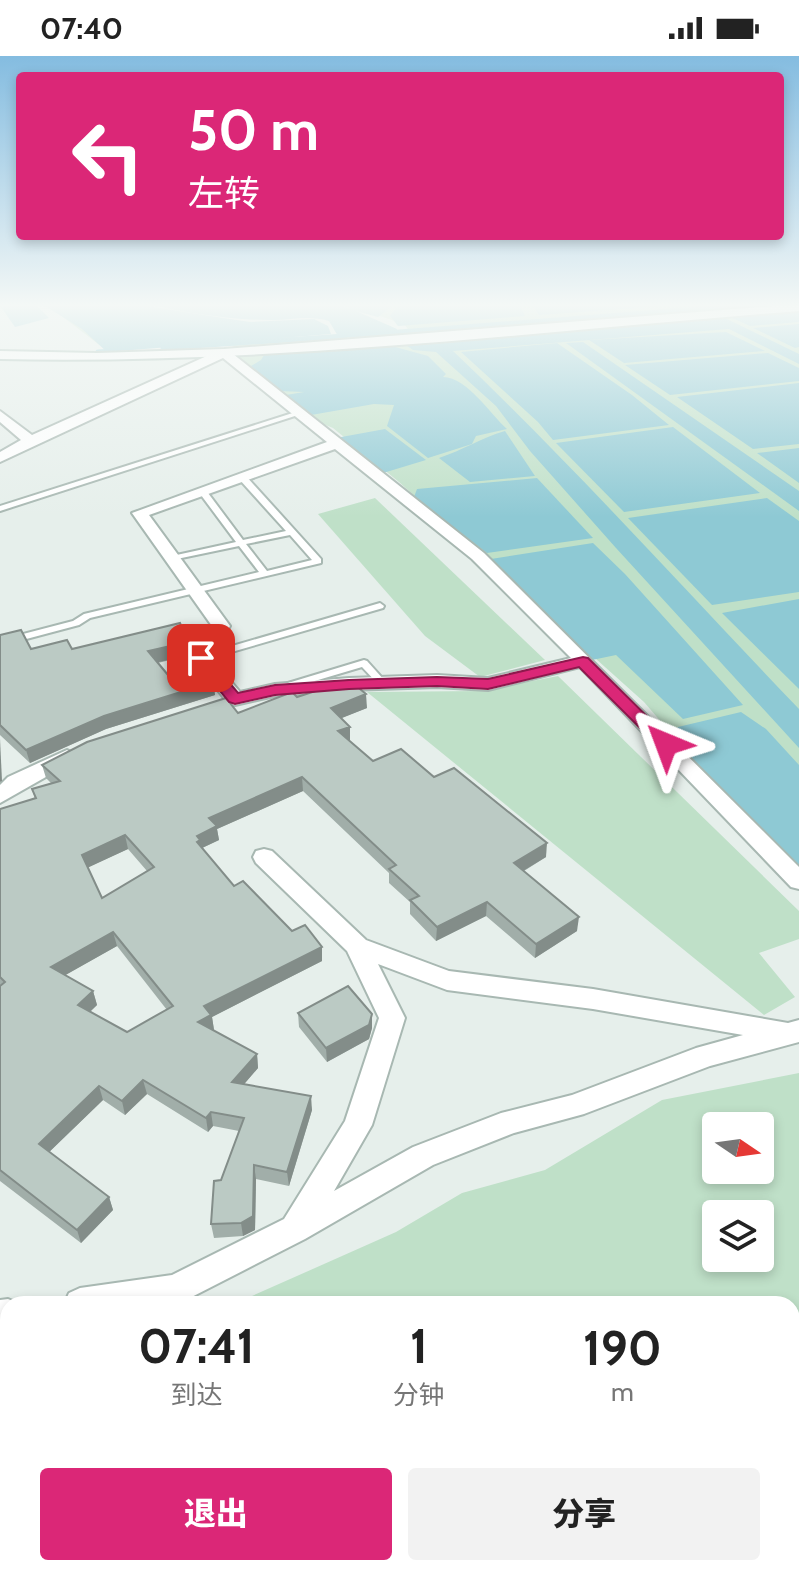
<!DOCTYPE html>
<html lang="zh">
<meta charset="utf-8">
<style>
:root{--surface:#fff;--page:#f2f2f2;--text:#222;--muted:#767676;--accent:#db2777}
body{margin:0;font-family:Cabin,"Noto Sans SC",sans-serif;background:var(--page);color:var(--text);height:100vh;display:flex;flex-direction:column;font-size:30px;white-space:nowrap}
*{box-sizing:border-box;margin:0}
p{font-size:26px;color:var(--muted)}
.icon{flex:none;width:44px;height:44px;fill:none;stroke:currentColor;stroke-width:2;stroke-linecap:round;stroke-linejoin:round}
.map{position:relative;flex:1;overflow:hidden}
.sheet{position:absolute;left:0px;top:1240px;width:800px;height:280px;display:flex;flex-direction:column;background:var(--surface);border-radius:24px 24px 0 0;box-shadow:0 4px 12px #0003}
.sheet>*{flex:none}
.guide{position:absolute;left:16px;top:16px;width:768px;height:168px;border-radius:8px;box-shadow:0 4px 12px #0003;background:#db2777;color:#fff;overflow:hidden}
.needle{width:52px;rotate:103deg}
.tools{position:absolute;left:702px;top:1056px;display:grid;gap:16px}
.tools a{display:grid;place-items:center;width:72px;height:72px;border-radius:8px;background:var(--surface);box-shadow:0 4px 12px #0003;font-size:40px}
.pin{position:absolute;display:grid;place-items:center;width:68px;height:68px;color:#fff;margin:-34px;border-radius:16px;box-shadow:0 4px 12px #0006}
.me{position:absolute;width:88px;margin:-44px;rotate:316deg;stroke-linejoin:round;filter:drop-shadow(0 0 6px #0008)}
.turn{display:flex;align-items:center;gap:28px;height:168px;padding:0 40px;font-size:36px}
.turn .icon{width:104px;height:104px;stroke-width:2.5}
.turn b{display:block;font-size:56px;line-height:68px}
.eta{display:flex;justify-content:space-evenly;align-items:center;height:136px;text-align:center}
.eta b{font-size:48px;font-weight:800;line-height:56px}
.action{display:flex;gap:16px;margin-top:auto;padding:16px 40px}
.action a{flex:1;height:92px;border-radius:8px;background:var(--accent);color:#fff;font-size:32px;font-weight:800;line-height:92px;text-align:center}
.action a+a{background:var(--page);color:var(--text)}
.status{display:flex;justify-content:space-between;align-items:center;height:56px;padding:0 40px;background:var(--surface);direction:ltr}
.status svg{height:22px;fill:currentColor}
.map>svg:first-child{display:block}
.green{fill:#bfe0c8;fill-rule:evenodd}
.water{fill:#8ec9d4}
.lines{fill:none;stroke-linecap:round;stroke-linejoin:round}
.stream{stroke:#8ec9d4;stroke-width:5}
.lane-casing{stroke:#a8b8b2;stroke-width:4}
.street-casing{stroke:#a8b8b2;stroke-width:4}
.secondary-casing{stroke:#a4bbb3;stroke-width:4}
.lane{fill:#fff;fill-rule:evenodd}
.street{fill:#fff;fill-rule:evenodd}
.secondary{fill:#fff;fill-rule:evenodd}
.wall{fill:#a1aea9;fill-rule:evenodd}
.shaded-wall{fill:#838d89}
.building{fill:#bbcac4;stroke:#838d89;stroke-width:2;fill-rule:evenodd}
.route{fill:#db2777;stroke:#8e194d;stroke-width:2}
</style>
<div class="status"><b>07:40</b><svg viewBox="0 0 49 12"><path d="M0 12V9h3v3zM5 12V6h3v6zM10 12V3h3v9zM15 12V0h3v12zM26 1h20v11H26zM47 4h2v5h-2z"/></svg></div>
<div class="map">
<svg width="799" height="1520" viewBox="0 0 799 1520">
<rect width="100%" height="100%" fill="#e6efeb"/>
<g class="green">
<path d="M 70,248 L 97,248 L 287,270 L 303,292 L 415,282 L 404,268 L 353,251 L 359,248 L 799,248 L 799,826 L 644,646 L 399,426 L 333,372 L 288,354 L 234,312 L 236,300 L 232,285 L 106,294 L 50,251 Z"/>
<path d="M 375,442 L 545,604 L 480,621 L 425,580 L 318,458 Z"/>
<path d="M 558,620 L 799,855 L 799,883 L 759,897 L 795,941 L 764,959 L 367,636 L 481,635 Z"/>
<path d="M 799,1017 L 799,1520 L 0,1520 L 0,1335 L 8,1334 L 8,1512 L 792,1512 L 792,1248 L 234,1248 L 396,1176 L 462,1137 L 545,1114 L 662,1044 ZM 760,1070 L 760,1114 L 716,1114 L 716,1070 ZM 716,1158 L 760,1158 L 760,1202 L 716,1202 Z"/>
</g>
<g class="water">
<path d="M 25,248 L 35,248 L 49,262 L 15,271 L 1,251 Z"/>
<path d="M 42,248 L 134,248 L 249,266 L 314,263 L 328,270 L 331,278 L 107,296 L 82,273 Z"/>
<path d="M 147,248 L 340,248 L 351,254 L 344,248 L 395,248 L 378,261 L 356,255 L 397,273 L 396,279 L 339,282 L 329,265 C 309,259 292,264 272,264 C 231,264 186,257 147,248 Z"/>
<path d="M 399,248 L 519,248 L 525,260 L 398,270 L 390,260 Z"/>
<path d="M 532,248 L 688,248 L 539,259 Z"/>
<path d="M 799,256 L 799,266 L 750,270 L 730,261 Z"/>
<path d="M 713,261 L 727,263 L 799,298 L 799,308 L 729,273 L 453,295 C 573,409 684,533 799,653 L 799,692 L 616,492 L 530,395 L 496,350 L 436,296 L 413,294 L 399,284 Z"/>
<path d="M 799,268 L 799,291 L 795,292 L 753,272 Z"/>
<path d="M 726,276 L 765,295 L 624,307 L 589,284 Z"/>
<path d="M 583,286 L 799,435 L 799,455 L 566,287 Z"/>
<path d="M 557,287 L 632,339 L 669,369 L 553,384 L 538,366 L 461,296 Z"/>
<path d="M 388,289 L 428,300 L 446,318 L 443,321 C 468,322 489,357 507,373 L 476,380 L 472,388 L 428,402 L 387,370 L 394,349 L 374,348 L 311,359 L 286,339 L 304,336 L 279,335 L 251,310 L 261,304 L 264,299 Z"/>
<path d="M 768,297 L 799,312 L 799,325 L 670,339 L 625,309 Z"/>
<path d="M 799,327 L 799,388 L 753,393 L 677,341 Z"/>
<path d="M 673,371 L 760,437 L 624,456 L 556,387 Z"/>
<path d="M 385,373 L 426,404 L 383,417 L 336,382 Z"/>
<path d="M 505,375 L 535,420 L 470,426 L 439,402 C 463,394 481,382 505,375 Z"/>
<path d="M 799,392 L 799,427 L 757,397 Z"/>
<path d="M 537,422 L 593,482 L 487,497 L 414,441 L 417,433 Z"/>
<path d="M 767,442 L 799,465 L 799,536 L 712,549 L 628,462 Z"/>
<path d="M 593,487 L 625,518 L 743,649 L 683,663 L 616,599 L 592,604 L 491,503 Z"/>
<path d="M 799,543 L 799,633 L 722,557 Z"/>
<path d="M 741,656 L 766,673 L 799,709 L 799,813 L 670,681 L 678,671 Z"/>
</g>
<g class="lines">
<g class="stream">
<path d="M 386,277 L 764,248"/>
<path d="M 163,292 L 345,280"/>
<path d="M 98,296 L 113,295"/>
</g>
<g class="lane-casing">
<g id="lane">
<path d="M 299,355 L 301,356 L 301,358 L 0,455 L 0,450 Z"/>
<path d="M 239,419 L 245,419 L 321,503 L 321,507 L 90,562 L 79,569 L 0,590 L 0,584 L 73,565 L 84,558 L 259,516 L 239,490 L 172,504 L 168,502 L 172,500 L 236,486 L 198,435 L 202,433 L 205,433 L 243,484 L 286,475 L 239,423 ZM 290,479 L 312,504 L 267,515 L 246,488 Z"/>
<path d="M 380,547 L 384,550 L 383,552 L 204,604 L 198,604 L 196,602 L 198,600 Z"/>
<path d="M 364,604 L 367,605 L 385,625 L 387,627 L 385,629 L 379,629 L 362,611 L 291,632 L 286,629 L 288,627 Z"/>
</g>
</g>
<g class="street-casing">
<g id="street">
<path d="M 220,294 L 228,294 L 484,497 L 799,811 L 799,833 L 791,831 L 580,611 L 488,634 L 437,631 L 349,634 L 275,640 L 235,649 L 228,647 L 192,602 L 212,570 L 132,457 L 327,386 L 223,302 L 0,406 L 0,396 L 21,384 L 0,366 L 0,355 L 32,379 ZM 335,393 L 472,503 L 571,602 L 488,622 L 437,619 L 349,622 L 275,628 L 240,636 L 211,602 L 230,570 L 149,459 Z"/>
<path d="M 67,694 L 77,700 L 74,705 L 0,747 L 0,729 L 8,721 Z"/>
<path d="M 264,793 L 272,795 L 366,884 L 449,915 L 593,933 L 788,967 L 799,964 L 799,986 L 710,1010 L 584,1058 L 514,1077 L 433,1109 L 305,1183 L 178,1248 L 64,1248 L 69,1237 L 80,1232 L 172,1219 L 284,1163 L 345,1065 L 379,962 L 347,895 L 256,807 L 253,801 L 256,795 ZM 378,908 L 447,934 L 593,953 L 743,979 L 696,992 L 572,1039 L 501,1057 L 413,1091 L 334,1135 L 372,1069 L 405,962 Z"/>
<path d="M 8,1243 L 20,1248 L 8,1248 L 8,1275 L 0,1276 L 0,1244 Z"/>
</g>
</g>
<g class="secondary-casing">
<path id="secondary" d="M 799,248 L 799,255 C 533,276 267,309 0,303 L 0,295 L 97,297 L 224,293 Z"/>
</g>
<use href="#lane" class="lane"/>
<use href="#street" class="street"/>
<use href="#secondary" class="secondary"/>
</g>
<g class="wall">
<path d="M 0,579 L 31,593 L 72,593 L 188,586 L 190,599 L 158,607 L 178,631 L 213,626 L 215,639 L 106,673 L 30,707 L 0,679 Z"/>
<path d="M 297,641 L 367,652 L 341,662 L 350,685 L 349,685 L 373,705 L 434,721 L 546,801 L 524,815 L 577,875 L 535,902 L 486,860 L 436,885 L 410,858 L 410,846 L 389,827 L 389,817 L 303,735 L 217,773 L 219,784 L 202,792 L 234,830 L 322,905 L 212,961 L 214,974 L 213,974 L 257,998 L 258,1012 L 244,1028 L 312,1054 L 289,1130 L 256,1123 L 255,1174 L 243,1180 L 214,1182 L 211,1168 L 221,1124 L 239,1075 L 213,1070 L 208,1076 L 147,1038 L 125,1059 L 103,1044 L 49,1096 L 109,1141 L 113,1154 L 81,1187 L 0,1125 L 0,753 L 35,743 L 32,733 L 51,727 L 46,722 L 42,709 ZM 128,793 L 147,815 L 102,842 L 88,811 ZM 117,890 L 167,954 L 127,976 L 90,956 L 97,949 L 93,935 L 65,919 Z"/>
<path d="M 298,957 L 372,958 L 372,972 L 369,983 L 327,1006 L 299,971 Z"/>
</g>
<g class="shaded-wall">
<path d="M 188,586 L 190,599 L 150,608 L 148,595 Z"/>
<path d="M 213,626 L 215,639 L 106,673 L 30,707 L 26,694 L 104,660 Z"/>
<path d="M 366,638 L 367,652 L 332,666 L 331,652 Z"/>
<path d="M 350,671 L 350,685 L 339,689 L 338,675 Z"/>
<path d="M 0,683 L 2,725 L 0,726 Z"/>
<path d="M 302,721 L 303,735 L 217,773 L 219,784 L 202,792 L 197,786 L 197,780 L 209,762 Z"/>
<path d="M 125,779 L 128,793 L 85,813 L 82,799 Z"/>
<path d="M 547,787 L 546,801 L 513,821 L 514,807 Z"/>
<path d="M 487,846 L 486,860 L 436,885 L 437,871 Z"/>
<path d="M 579,861 L 577,875 L 535,902 L 536,888 Z"/>
<path d="M 113,876 L 117,890 L 55,925 L 51,911 Z"/>
<path d="M 322,891 L 322,905 L 212,961 L 214,974 L 201,981 L 198,966 L 204,950 Z"/>
<path d="M 93,935 L 97,949 L 82,963 L 78,949 Z"/>
<path d="M 372,958 L 372,972 L 369,983 L 327,1006 L 326,992 Z"/>
<path d="M 257,998 L 258,1012 L 234,1040 L 232,1026 Z"/>
<path d="M 143,1024 L 147,1038 L 125,1059 L 122,1045 Z"/>
<path d="M 99,1030 L 103,1044 L 43,1102 L 39,1088 Z"/>
<path d="M 311,1040 L 312,1054 L 289,1130 L 287,1116 Z"/>
<path d="M 211,1056 L 213,1070 L 208,1076 L 206,1062 Z"/>
<path d="M 254,1109 L 256,1123 L 255,1174 L 243,1180 L 241,1167 Z"/>
<path d="M 109,1141 L 113,1154 L 81,1187 L 77,1174 Z"/>
</g>
<g class="building">
<path d="M 180,567 L 188,586 L 148,595 L 178,631 L 210,622 L 213,626 L 104,660 L 26,694 L 0,669 L 0,579 L 21,574 L 31,593 L 67,584 L 72,593 Z"/>
<path d="M 349,624 L 366,638 L 331,652 L 350,671 L 338,675 L 373,705 L 401,693 L 434,721 L 454,712 L 547,787 L 514,807 L 579,861 L 536,888 L 487,846 L 437,871 L 410,844 L 419,840 L 389,813 L 396,809 L 302,721 L 209,762 L 217,770 L 197,780 L 200,784 L 197,786 L 234,830 L 243,825 L 292,875 L 305,869 L 322,891 L 204,950 L 211,959 L 198,966 L 257,998 L 232,1026 L 311,1040 L 287,1116 L 254,1109 L 253,1160 L 241,1167 L 211,1168 L 214,1125 L 221,1124 L 244,1062 L 211,1056 L 206,1062 L 143,1024 L 122,1045 L 99,1030 L 39,1088 L 109,1141 L 77,1174 L 0,1114 L 0,930 L 5,926 L 0,921 L 0,753 L 36,742 L 32,733 L 60,725 L 42,709 L 87,686 L 226,642 L 238,657 L 292,636 L 297,641 ZM 125,779 L 154,811 L 102,842 L 82,799 ZM 113,876 L 173,950 L 127,976 L 78,949 L 93,935 L 51,911 Z"/>
<path d="M 348,930 L 372,958 L 369,969 L 326,992 L 298,957 Z"/>
</g>
<linearGradient id="sky" x2="0" y2="1"><stop stop-color="#84bce0"/><stop offset="0.54" stop-color="#f4f8f6"/><stop offset="1" stop-color="#f4f8f6" stop-opacity="0"/></linearGradient>
<rect width="799" height="461" fill="url(#sky)"/>
<path class="route" d="M 201,597 L 206,599 L 238,637 L 275,629 L 349,624 L 437,621 L 488,623 L 583,601 L 588,602 L 675,688 L 672,692 L 660,692 L 579,611 L 488,633 L 437,630 L 349,633 L 275,639 L 235,648 L 229,646 L 193,602 Z"/>
</svg>
<div class="tools">
<a><svg class="needle" viewBox="-14 -14 28 28"><path d="M0-13l5 13h-10z" fill="#e53935"/><path d="M0 13l5-13h-10z" fill="#767676"/></svg></a>
<a><svg class="icon" aria-label="layers" viewBox="0 0 24 24"><path d="M12 4l9 5-9 5-9-5zM3 14l9 5 9-5"/></svg></a>
</div>
<div class="pin" style="left:201px;top:602px;background:#d93025"><svg class="icon" aria-label="arrive" viewBox="0 0 24 24"><path d="M6 21V4h12l-3 4 3 4H6"/></svg></div>
<svg class="me" style="left:666px;top:688px" viewBox="-20 -20 40 40"><path d="M0-17L14 15 0 8-14 15z" fill="#db2777" stroke="#fff" stroke-width="4"/></svg>
<div class="guide">
<div class="turn"><svg class="icon" aria-label="left" viewBox="0 0 24 24"><path d="M17 20v-9H6M10 6l-5 5 5 5"/></svg><div><b>50 m</b>左转</div></div>
</div>
<section class="sheet">
<div class="eta">
<div><b>07:41</b><p>到达</p></div>
<div><b>1</b><p>分钟</p></div>
<div><b>190</b><p>m</p></div>
</div>
<div class="action"><a>退出</a><a>分享</a></div>
</section>
</div>
